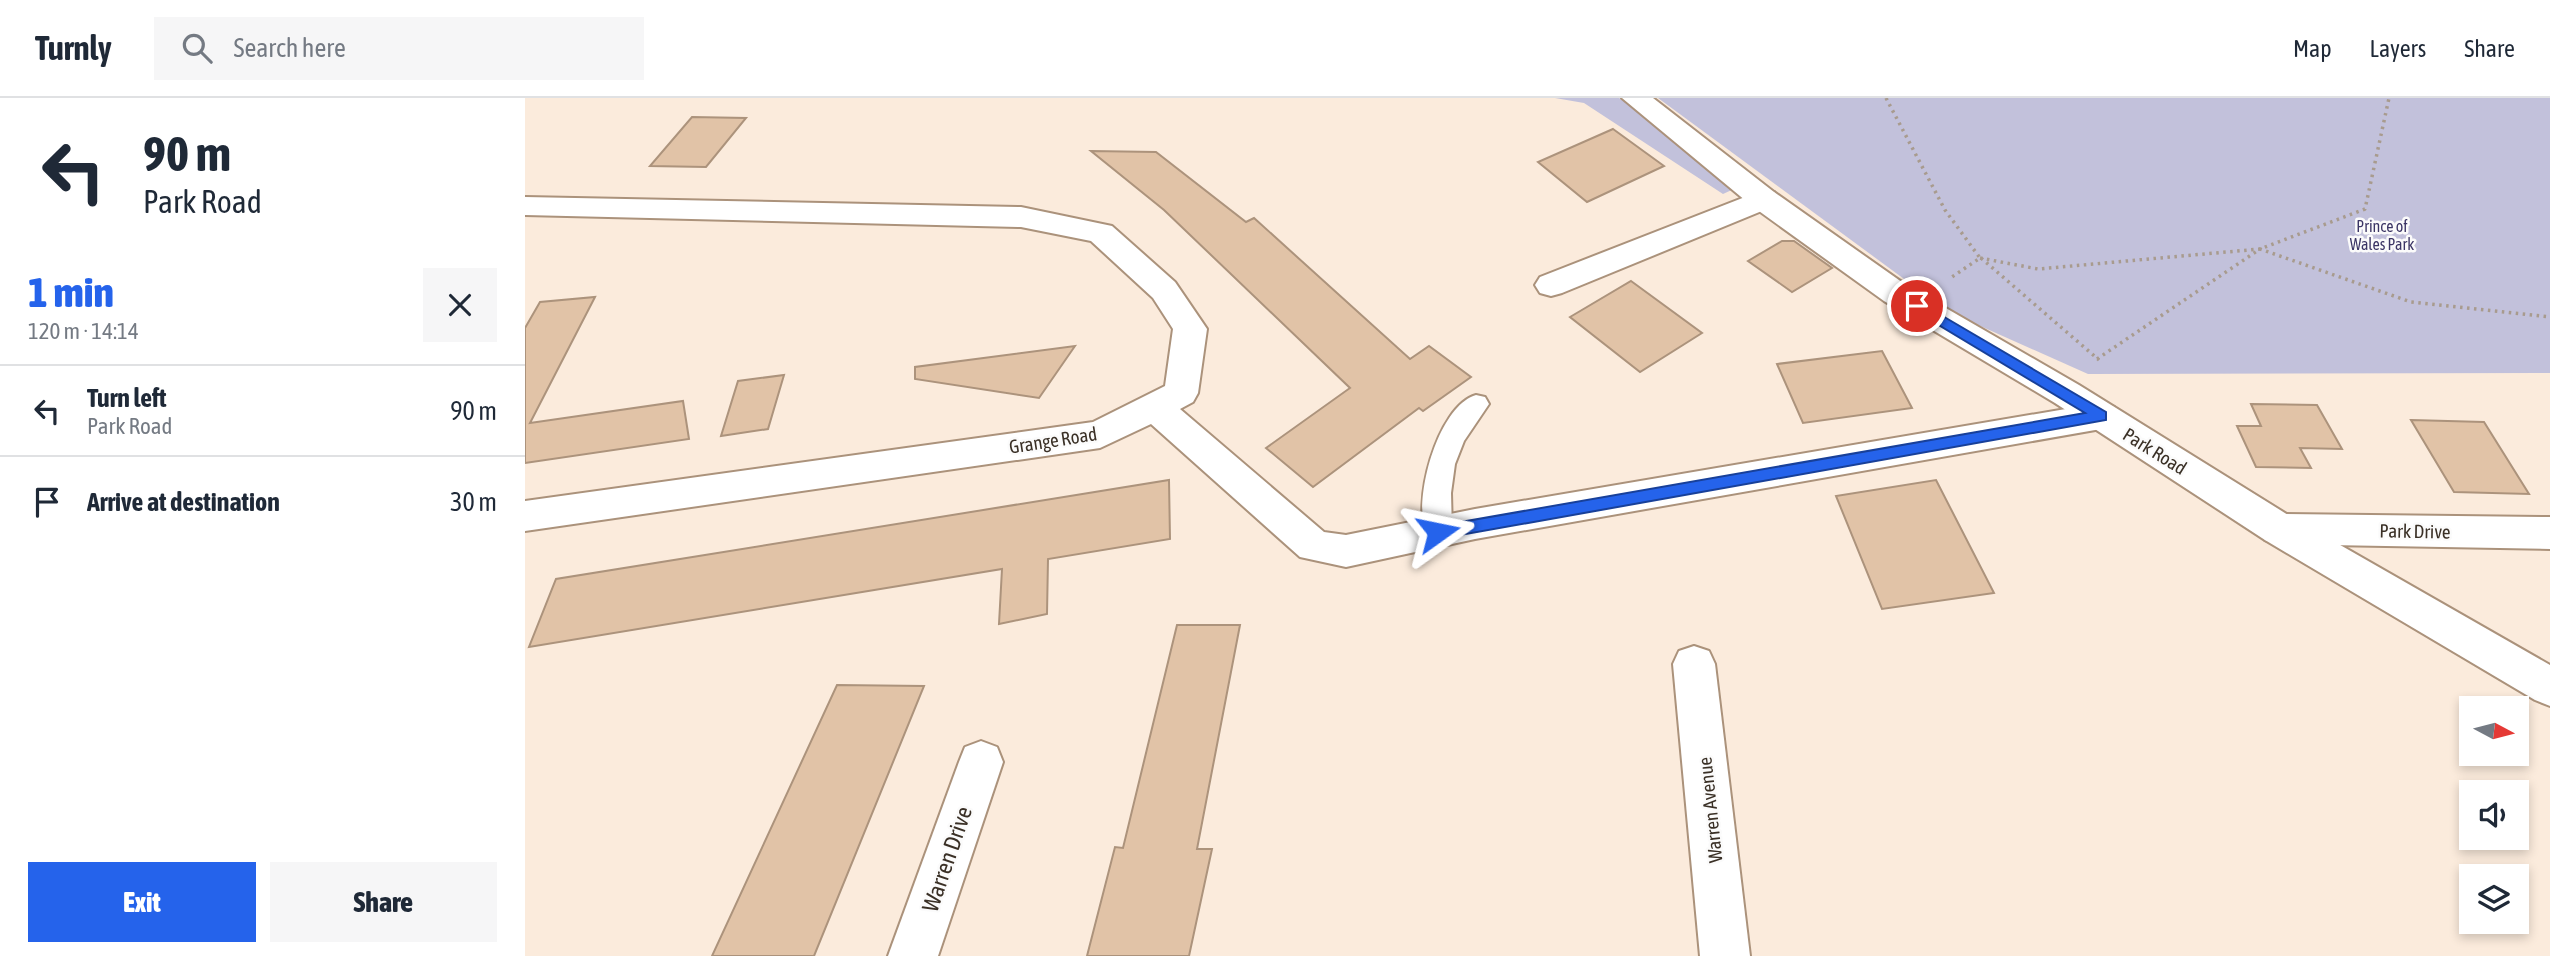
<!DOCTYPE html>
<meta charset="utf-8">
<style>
:root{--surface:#fff;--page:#f6f6f7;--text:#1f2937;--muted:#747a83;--line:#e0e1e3;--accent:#2563eb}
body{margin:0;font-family:"Asap Condensed",sans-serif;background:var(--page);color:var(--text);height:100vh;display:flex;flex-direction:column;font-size:26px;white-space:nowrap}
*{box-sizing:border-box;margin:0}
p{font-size:23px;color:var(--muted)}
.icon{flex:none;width:38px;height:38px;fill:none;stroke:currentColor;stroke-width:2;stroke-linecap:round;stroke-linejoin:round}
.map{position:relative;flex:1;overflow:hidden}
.side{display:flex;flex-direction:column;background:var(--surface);width:525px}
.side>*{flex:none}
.top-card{background:#fff;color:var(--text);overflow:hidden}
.needle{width:46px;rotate:97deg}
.fabs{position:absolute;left:1934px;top:598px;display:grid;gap:14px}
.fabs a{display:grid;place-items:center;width:70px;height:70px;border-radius:0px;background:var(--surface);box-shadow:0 4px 10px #0003;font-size:35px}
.pin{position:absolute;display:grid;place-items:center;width:60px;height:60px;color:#fff;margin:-30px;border:4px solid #fff;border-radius:50%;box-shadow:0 2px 7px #0007}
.me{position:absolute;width:77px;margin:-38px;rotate:78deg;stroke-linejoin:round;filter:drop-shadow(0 0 5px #0008)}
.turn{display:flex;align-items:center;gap:24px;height:147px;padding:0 28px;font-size:32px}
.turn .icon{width:91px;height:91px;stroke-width:2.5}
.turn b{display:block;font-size:49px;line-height:60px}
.round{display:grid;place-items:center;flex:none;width:74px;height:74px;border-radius:0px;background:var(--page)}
.headline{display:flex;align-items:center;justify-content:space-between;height:119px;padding:0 28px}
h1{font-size:42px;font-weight:800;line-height:52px;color:var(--accent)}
.primary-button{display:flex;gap:14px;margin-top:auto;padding:14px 28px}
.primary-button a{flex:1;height:80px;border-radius:0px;background:var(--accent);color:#fff;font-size:28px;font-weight:800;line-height:80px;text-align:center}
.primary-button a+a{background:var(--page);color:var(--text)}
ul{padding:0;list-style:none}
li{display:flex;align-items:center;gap:21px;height:91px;padding:0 28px;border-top:2px solid var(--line)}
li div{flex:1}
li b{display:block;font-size:26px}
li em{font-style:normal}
header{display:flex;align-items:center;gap:42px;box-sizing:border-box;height:98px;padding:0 35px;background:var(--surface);border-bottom:2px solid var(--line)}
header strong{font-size:33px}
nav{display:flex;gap:38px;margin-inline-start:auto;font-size:24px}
.search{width:490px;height:63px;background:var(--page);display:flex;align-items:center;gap:18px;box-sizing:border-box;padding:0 24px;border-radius:0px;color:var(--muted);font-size:26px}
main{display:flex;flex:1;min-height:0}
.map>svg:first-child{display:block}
.green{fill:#c2c1db}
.building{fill:#e1c3a7;stroke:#ac937c;stroke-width:2}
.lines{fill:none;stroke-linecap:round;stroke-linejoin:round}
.lane-casing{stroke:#ab927b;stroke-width:4}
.street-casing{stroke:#ab927b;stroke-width:4}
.secondary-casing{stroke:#ab927b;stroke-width:4}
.path{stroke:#a89b8e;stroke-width:3.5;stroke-dasharray:2.5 4.5;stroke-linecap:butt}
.lane{fill:#fff;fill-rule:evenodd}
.street{fill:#fff;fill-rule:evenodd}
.secondary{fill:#fff;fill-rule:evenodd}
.route{fill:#2563eb;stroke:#184099;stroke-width:2}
.labels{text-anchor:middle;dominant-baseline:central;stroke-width:5;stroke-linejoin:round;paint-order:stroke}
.far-park-label{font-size:16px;fill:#3b3565;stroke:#fbfbfb}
.street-label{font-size:19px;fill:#3a3026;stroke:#fbfbfb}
.near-street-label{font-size:23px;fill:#3a3026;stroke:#fbfbfb}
</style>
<header>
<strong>Turnly</strong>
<div class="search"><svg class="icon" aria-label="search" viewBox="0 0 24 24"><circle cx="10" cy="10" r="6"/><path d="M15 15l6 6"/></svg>Search here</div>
<nav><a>Map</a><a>Layers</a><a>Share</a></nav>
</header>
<main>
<section class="side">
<div class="top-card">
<div class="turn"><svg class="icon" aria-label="left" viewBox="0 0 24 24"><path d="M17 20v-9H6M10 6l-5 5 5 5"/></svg><div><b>90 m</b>Park Road</div></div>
</div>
<div class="headline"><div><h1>1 min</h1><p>120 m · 14:14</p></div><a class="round"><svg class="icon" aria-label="close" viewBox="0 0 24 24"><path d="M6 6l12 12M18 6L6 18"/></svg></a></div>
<ul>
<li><svg class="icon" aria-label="left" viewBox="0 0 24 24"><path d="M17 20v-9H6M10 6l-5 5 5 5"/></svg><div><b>Turn left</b><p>Park Road</p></div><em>90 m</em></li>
<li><svg class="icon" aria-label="arrive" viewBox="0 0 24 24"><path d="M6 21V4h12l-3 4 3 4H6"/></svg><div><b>Arrive at destination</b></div><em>30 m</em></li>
</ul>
<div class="primary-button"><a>Exit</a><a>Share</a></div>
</section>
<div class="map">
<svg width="2025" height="858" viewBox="0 0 2025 858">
<rect width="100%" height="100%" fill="#fbebdc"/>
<g class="green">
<path d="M 1030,0 L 1094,0 L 1099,3 L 1211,90 L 1198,96 L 1059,5 Z"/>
<path d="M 1133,0 L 2025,0 L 2025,275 L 1563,276 L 1424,214 Z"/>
</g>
<g class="building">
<path d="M 167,19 L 221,20 L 181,69 L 125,68 Z"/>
<path d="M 1088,31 L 1139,68 L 1062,104 L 1013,64 Z"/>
<path d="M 566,53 L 631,54 L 721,124 L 729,120 L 885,261 L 904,248 L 946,279 L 898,313 L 894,310 L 788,389 L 741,350 L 825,290 L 639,112 Z"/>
<path d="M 1257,143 L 1269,143 L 1307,170 L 1267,194 L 1223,163 Z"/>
<path d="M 1106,183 L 1177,235 L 1115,274 L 1045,219 Z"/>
<path d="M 70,199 L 5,325 L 158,303 L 164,341 L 0,365 L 0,230 L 15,204 Z"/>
<path d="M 550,248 L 514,300 L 390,281 L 390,269 Z"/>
<path d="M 1357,253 L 1387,310 L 1278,325 L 1252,266 Z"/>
<path d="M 259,277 L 243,331 L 196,338 L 213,283 Z"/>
<path d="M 1726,306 L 1792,307 L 1817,351 L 1775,350 L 1786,370 L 1731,369 L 1712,328 L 1736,328 Z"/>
<path d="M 1886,322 L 1959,324 L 2004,396 L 1929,394 Z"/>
<path d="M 644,382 L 645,441 L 523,461 L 522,516 L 474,526 L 477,471 L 4,549 L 31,481 Z"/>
<path d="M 1411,382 L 1469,495 L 1357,511 L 1311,398 Z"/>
<path d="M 652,527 L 715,527 L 672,751 L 687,751 L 664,858 L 562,858 L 590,749 L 598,750 Z"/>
<path d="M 312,587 L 399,588 L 289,858 L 187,858 Z"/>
</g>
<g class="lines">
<g class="lane-casing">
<path id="lane" d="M 951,297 L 960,299 L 964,306 L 939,343 L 930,366 L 926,395 L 927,434 L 923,442 L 913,445 L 903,442 C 885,408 912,308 951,297 Z"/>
</g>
<g class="street-casing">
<g id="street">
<path d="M 1238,92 L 1249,94 L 1253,101 L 1249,108 L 1037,195 L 1026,198 L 1015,195 L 1010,187 L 1015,179 Z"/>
<path d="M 0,99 L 496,109 L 587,128 L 650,184 L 682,231 L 673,295 L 668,304 L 655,311 L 799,434 L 821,437 L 950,411 L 1576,305 L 1589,309 L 1594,318 L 1589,327 L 1576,331 L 950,441 L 821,469 L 775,459 L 626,326 L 575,350 L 0,433 L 0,403 L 568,324 L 640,288 L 648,231 L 628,200 L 566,143 L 496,129 L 0,117 Z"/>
<path d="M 1754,416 L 2025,419 L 2025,451 L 1754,446 L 1740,442 L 1735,431 L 1740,420 Z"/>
<path d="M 1169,548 L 1184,553 L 1190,566 L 1225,858 L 1175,858 L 1148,566 L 1154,553 Z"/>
<path d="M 456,643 L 472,649 L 478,664 L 413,858 L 363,858 L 434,664 L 440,649 Z"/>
</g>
</g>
<g class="secondary-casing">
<path id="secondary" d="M 1097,0 L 1128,0 L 1249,94 L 1381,187 L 1554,287 L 1768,420 L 2025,567 L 2025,608 L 2010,602 L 1740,442 L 1530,305 L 1359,203 L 1227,108 Z"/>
</g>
<g class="path">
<path d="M 1361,0 L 1420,112 L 1455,160 L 1424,181"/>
<path d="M 1455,160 L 1513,171 L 1735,151 L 1840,111 L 1864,0"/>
<path d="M 1456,160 L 1574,262"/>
<path d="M 1572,261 L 1735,151 L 1886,204 L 2025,219"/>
</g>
<use href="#lane" class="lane"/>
<use href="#street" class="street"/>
<use href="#secondary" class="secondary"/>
</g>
<path class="route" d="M 1392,203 L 1581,314 L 1581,322 L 913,441 L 905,434 L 913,428 L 1560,315 L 1387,211 L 1385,208 Z"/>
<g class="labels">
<g class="far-park-label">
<text x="1857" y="128">Prince of<tspan x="1857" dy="18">Wales Park</tspan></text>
</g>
<g class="street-label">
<text transform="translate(528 342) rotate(-9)">Grange Road</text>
<text transform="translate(1630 353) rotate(32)">Park Road</text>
<text transform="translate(1890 433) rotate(1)">Park Drive</text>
<text transform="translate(1185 712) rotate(-96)">Warren Avenue</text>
</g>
<g class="near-street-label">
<text transform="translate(422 761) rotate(-71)">Warren Drive</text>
</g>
</g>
</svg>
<div class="fabs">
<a><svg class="needle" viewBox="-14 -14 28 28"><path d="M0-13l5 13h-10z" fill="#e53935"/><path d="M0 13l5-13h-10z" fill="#747a83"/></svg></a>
<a><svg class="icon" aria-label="sound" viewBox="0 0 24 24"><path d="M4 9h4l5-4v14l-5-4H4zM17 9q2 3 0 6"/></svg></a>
<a><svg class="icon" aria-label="layers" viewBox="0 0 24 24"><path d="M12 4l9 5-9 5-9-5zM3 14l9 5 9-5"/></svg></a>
</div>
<div class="pin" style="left:1392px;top:208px;background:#d93025"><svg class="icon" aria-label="arrive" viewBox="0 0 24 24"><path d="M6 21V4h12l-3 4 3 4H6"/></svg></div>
<svg class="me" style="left:913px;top:434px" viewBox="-20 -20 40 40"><path d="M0-17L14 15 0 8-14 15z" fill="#2563eb" stroke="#fff" stroke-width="4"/></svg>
</div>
</main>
